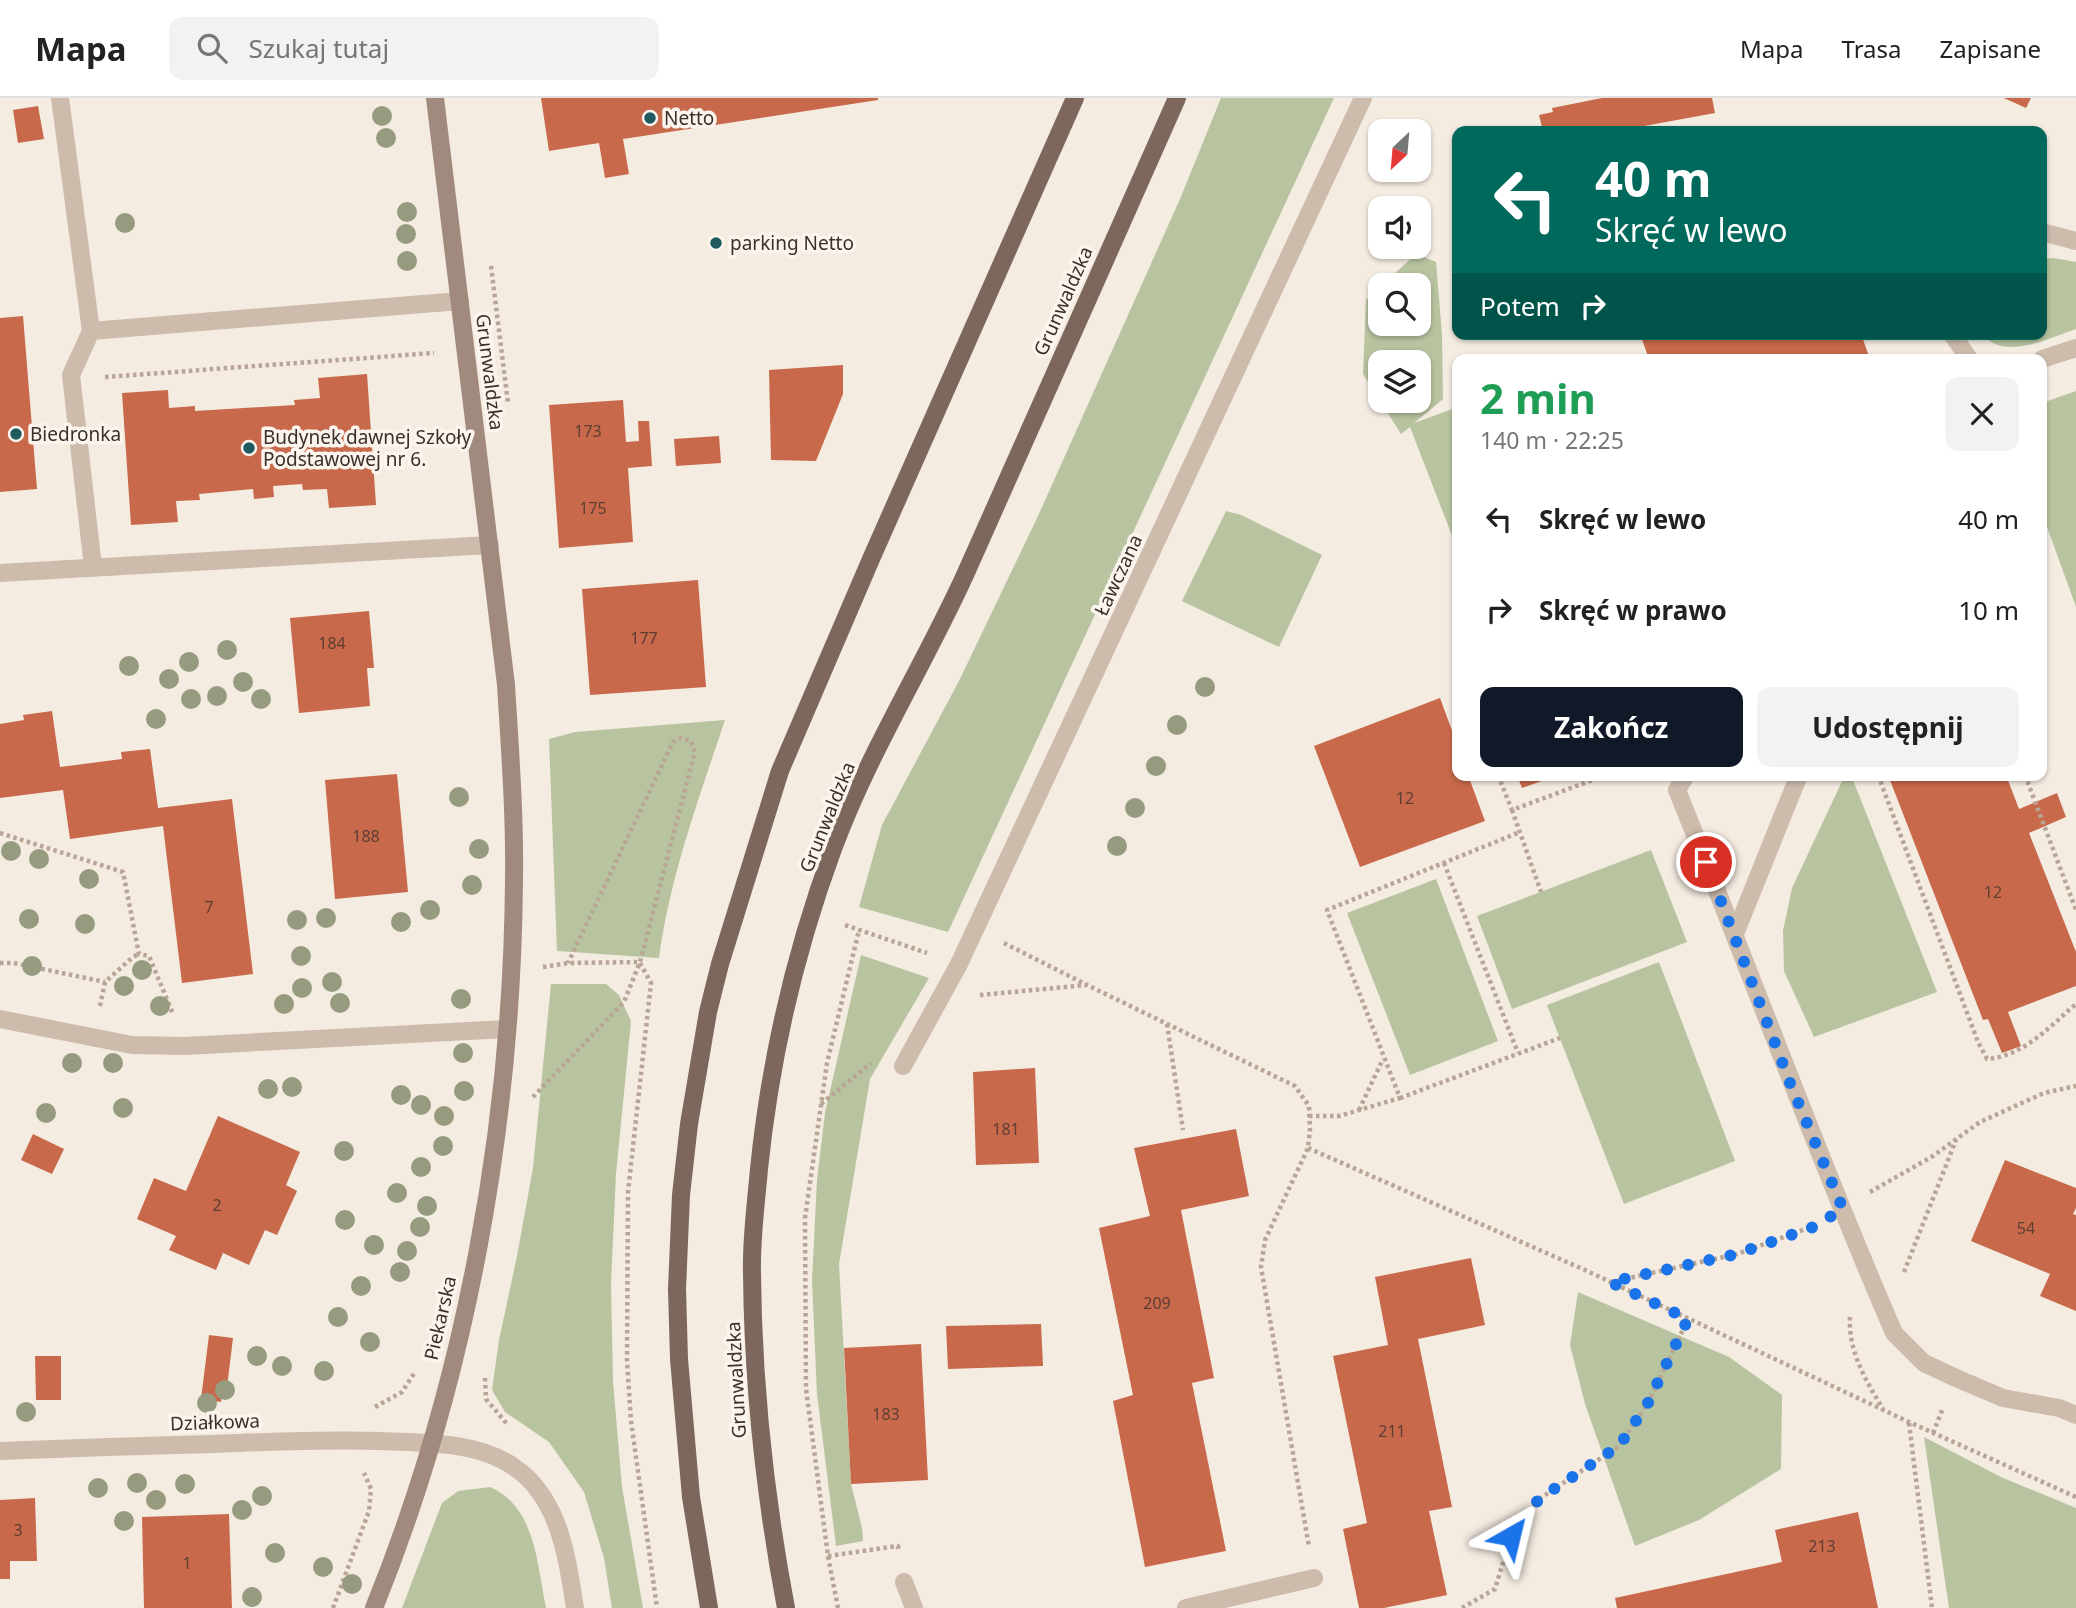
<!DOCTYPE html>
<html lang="pl">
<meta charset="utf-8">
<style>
:root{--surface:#fff;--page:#f2f2f2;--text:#222;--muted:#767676;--line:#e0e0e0;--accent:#111827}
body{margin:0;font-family:"Noto Sans",sans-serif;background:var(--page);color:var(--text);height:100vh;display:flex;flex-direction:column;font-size:26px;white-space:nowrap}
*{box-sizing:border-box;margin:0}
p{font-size:23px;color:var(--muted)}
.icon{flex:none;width:38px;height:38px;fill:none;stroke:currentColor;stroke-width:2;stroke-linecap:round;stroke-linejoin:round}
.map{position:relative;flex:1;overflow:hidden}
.details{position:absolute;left:1452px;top:256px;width:595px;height:427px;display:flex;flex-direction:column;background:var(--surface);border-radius:14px;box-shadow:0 2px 5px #0004}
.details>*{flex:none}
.top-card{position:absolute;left:1452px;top:28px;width:595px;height:214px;border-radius:14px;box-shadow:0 2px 5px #0004;background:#00695c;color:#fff;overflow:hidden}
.needle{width:46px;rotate:206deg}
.buttons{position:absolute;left:1368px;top:21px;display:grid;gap:14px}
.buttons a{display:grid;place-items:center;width:63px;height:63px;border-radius:14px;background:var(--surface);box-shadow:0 2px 5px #0004;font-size:35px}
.pin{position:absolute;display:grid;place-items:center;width:60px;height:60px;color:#fff;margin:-30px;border:4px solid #fff;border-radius:50%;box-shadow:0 2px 7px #0007}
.me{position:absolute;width:77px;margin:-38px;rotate:37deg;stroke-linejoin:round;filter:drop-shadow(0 0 5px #0008)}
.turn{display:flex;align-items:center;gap:24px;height:147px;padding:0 28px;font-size:32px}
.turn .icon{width:91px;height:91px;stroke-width:2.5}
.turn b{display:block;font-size:49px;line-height:60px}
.then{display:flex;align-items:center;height:66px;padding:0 28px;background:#0003;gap:14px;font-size:26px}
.round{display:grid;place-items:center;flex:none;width:74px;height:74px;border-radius:14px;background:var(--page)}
.head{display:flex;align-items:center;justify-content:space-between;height:119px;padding:0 28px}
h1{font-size:42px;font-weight:700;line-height:52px;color:#1e9e55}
.cta{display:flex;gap:14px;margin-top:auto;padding:14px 28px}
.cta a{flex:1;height:80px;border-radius:14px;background:var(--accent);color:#fff;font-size:28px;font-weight:700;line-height:80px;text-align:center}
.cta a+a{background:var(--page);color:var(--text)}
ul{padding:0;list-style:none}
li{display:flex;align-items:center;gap:21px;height:91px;padding:0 28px}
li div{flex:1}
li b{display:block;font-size:26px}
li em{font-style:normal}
header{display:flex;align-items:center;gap:42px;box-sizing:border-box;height:98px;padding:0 35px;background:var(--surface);border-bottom:2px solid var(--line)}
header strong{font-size:33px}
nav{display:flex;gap:38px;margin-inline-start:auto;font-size:24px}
.search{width:490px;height:63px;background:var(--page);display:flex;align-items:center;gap:18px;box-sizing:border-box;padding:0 24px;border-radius:14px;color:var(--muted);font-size:26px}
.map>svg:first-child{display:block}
.green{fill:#b8c4a0;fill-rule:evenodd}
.building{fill:#c8694b}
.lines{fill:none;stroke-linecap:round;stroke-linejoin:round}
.path{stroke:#b9a596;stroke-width:4.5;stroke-dasharray:3.5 3.5;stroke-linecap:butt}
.lane{stroke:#cdbbac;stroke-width:18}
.street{stroke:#cdbbac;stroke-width:18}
.secondary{stroke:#a18a7d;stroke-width:18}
.primary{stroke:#7d675c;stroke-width:18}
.tree{fill:#969b7f}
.route{stroke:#1a73e8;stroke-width:12;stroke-dasharray:0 21.6}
.poi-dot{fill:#1f5a5e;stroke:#fbf5ee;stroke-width:2.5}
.labels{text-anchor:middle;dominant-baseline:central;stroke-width:7;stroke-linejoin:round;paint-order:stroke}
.number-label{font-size:16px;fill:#5e3e33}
.poi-label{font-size:19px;fill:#3b302b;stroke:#fbf5ee;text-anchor:start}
.street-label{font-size:19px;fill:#3b302b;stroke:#fbf5ee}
</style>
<header>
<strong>Mapa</strong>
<div class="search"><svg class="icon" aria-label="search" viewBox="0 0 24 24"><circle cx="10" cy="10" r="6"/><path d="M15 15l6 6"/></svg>Szukaj tutaj</div>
<nav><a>Mapa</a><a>Trasa</a><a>Zapisane</a></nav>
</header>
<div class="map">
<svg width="2076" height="1510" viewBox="0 0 2076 1510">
<rect width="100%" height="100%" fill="#f4ebe1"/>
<g class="green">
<path d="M 1221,0 L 1334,0 L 948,834 L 859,809 L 882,727 L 959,583 L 1038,418 L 1180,101 Z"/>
<path d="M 1416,156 L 1436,164 L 1442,236 L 1443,301 L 1414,325 L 1458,309 L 1458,453 L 1410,329 L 1401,336 L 1363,276 L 1366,202 L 1381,188 L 1381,226 L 1419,226 L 1419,187 L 1382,187 ZM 1381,264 L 1419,264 L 1419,303 L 1381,303 Z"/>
<path d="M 2053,160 L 2076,164 L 2076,231 C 2052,239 2002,264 1983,236 L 2042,236 L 2042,161 Z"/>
<path d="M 2076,293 L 2076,509 L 2042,415 L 2042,305 Z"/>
<path d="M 1226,413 L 1241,417 L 1322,457 L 1279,549 L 1182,503 Z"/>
<path d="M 725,622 C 699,700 670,778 659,860 L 557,853 L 549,641 L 575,634 Z"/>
<path d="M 1845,677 L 1851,677 L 1937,894 L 1814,939 L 1784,873 L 1783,833 L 1792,790 Z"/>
<path d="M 1651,752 L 1687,844 L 1512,911 L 1477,818 Z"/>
<path d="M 1436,781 L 1498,943 L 1410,977 L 1347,815 Z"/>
<path d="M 861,857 L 929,880 L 870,981 L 839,1166 L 851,1386 L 862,1430 L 863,1443 L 836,1448 L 817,1296 L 812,1183 L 817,1082 L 825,1015 Z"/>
<path d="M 1659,864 L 1735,1063 L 1624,1106 L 1547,907 Z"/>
<path d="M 551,886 L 606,886 L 619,897 L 631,923 L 616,1076 L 611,1185 L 613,1284 L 622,1389 L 643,1510 L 612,1510 L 604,1460 L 584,1394 L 549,1344 L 505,1314 L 492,1292 L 499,1242 L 517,1158 L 533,1070 Z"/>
<path d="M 1578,1194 L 1729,1259 L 1782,1297 L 1781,1371 L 1699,1422 L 1635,1448 L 1585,1306 L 1570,1247 Z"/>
<path d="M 1924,1339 L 2001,1379 L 2076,1410 L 2076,1510 L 1949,1510 Z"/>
<path d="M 490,1389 C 536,1409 537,1467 546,1510 L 402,1510 L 442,1405 L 458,1393 Z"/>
</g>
<g class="building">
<path d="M 541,0 L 878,0 L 878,2 L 623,41 L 629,76 L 605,80 L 599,45 L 549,53 Z"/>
<path d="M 1602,0 L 1712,0 L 1715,15 L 1617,33 L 1543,33 L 1539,17 L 1553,14 L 1552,10 Z"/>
<path d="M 2004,0 L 2031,0 L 2026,10 Z"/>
<path d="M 38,8 L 44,41 L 18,45 L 13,12 Z"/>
<path d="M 23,218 L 37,391 L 0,394 L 0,220 Z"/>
<path d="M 1640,236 L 1861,236 L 1870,261 L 1649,261 Z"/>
<path d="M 843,267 L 843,296 L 816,363 L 771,362 L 769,272 Z"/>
<path d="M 367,276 L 376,407 L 329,410 L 327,391 L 303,392 L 302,386 L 273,388 L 274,399 L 254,401 L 253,391 L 199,396 L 200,402 L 176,403 L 178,424 L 131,427 L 122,295 L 168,292 L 169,310 L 195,308 L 195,313 L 295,307 L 294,302 L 320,300 L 318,280 Z"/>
<path d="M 623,302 L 626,344 L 639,343 L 638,323 L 649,323 L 652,368 L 628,370 L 633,444 L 559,450 L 549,307 Z"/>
<path d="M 719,338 L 721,365 L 676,368 L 674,341 Z"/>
<path d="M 698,482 L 706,589 L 590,597 L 582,491 Z"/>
<path d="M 369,513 L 374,570 L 367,570 L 370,608 L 299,615 L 290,520 Z"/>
<path d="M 1440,600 L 1458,649 L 1458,677 L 1468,677 L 1485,723 L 1360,769 L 1314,648 Z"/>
<path d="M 52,613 L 60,669 L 122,661 L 121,654 L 150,651 L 158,710 L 232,701 L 253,876 L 182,885 L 163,728 L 70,741 L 63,692 L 0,700 L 0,626 L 24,622 L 23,617 Z"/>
<path d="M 397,676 L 408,794 L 335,801 L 325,682 Z"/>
<path d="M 1517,677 L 1556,677 L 1556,678 L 1522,690 Z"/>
<path d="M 1888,677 L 2006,677 L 2019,711 L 2057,695 L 2066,719 L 2029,735 L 2076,854 L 2076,888 L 2008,914 L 2021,948 L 2002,955 L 1988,921 L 1983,922 Z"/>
<path d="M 1035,970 L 1039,1065 L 976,1067 L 973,974 Z"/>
<path d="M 218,1018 L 300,1054 L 286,1087 L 297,1093 L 277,1137 L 265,1132 L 249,1167 L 223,1155 L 216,1172 L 169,1152 L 176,1138 L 137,1121 L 154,1080 L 186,1093 Z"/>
<path d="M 1236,1031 L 1249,1098 L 1181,1112 L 1214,1280 L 1192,1285 L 1226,1453 L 1145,1469 L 1113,1303 L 1133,1297 L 1099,1130 L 1150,1118 L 1134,1050 Z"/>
<path d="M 33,1036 L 64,1051 L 52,1076 L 21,1062 Z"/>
<path d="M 2005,1062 L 2076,1090 L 2076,1110 L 2073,1116 L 2076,1117 L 2076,1213 L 2040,1198 L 2050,1176 L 1971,1143 Z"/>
<path d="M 1471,1160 L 1485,1227 L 1418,1241 L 1452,1409 L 1429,1413 L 1447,1497 L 1384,1510 L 1359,1510 L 1343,1431 L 1367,1425 L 1333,1258 L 1388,1247 L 1375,1179 Z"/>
<path d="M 1041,1226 L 1043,1268 L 948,1271 L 946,1228 Z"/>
<path d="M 209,1237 L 233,1240 L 227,1289 L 223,1288 L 221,1304 L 201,1301 Z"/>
<path d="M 921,1246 L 928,1382 L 851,1386 L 844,1250 Z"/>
<path d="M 35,1258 L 61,1258 L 61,1302 L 36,1302 Z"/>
<path d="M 35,1400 L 37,1463 L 10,1463 L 10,1481 L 0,1481 L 0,1402 Z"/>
<path d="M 1858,1414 L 1878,1510 L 1617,1510 L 1615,1500 L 1782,1464 L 1775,1432 Z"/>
<path d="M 229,1416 L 232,1510 L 144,1510 L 142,1419 Z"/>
</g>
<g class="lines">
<g class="path">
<path d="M 491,168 L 508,305"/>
<path d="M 105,279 L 434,255"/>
<path d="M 2042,469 L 2042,509"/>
<path d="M 1498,677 L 1512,712 L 1606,677"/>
<path d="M 1878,677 L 1978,944 L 1987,961 C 2024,958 2049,929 2076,906"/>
<path d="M 2025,677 L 2076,812"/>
<path d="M 1512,712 L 1541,794"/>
<path d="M 0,735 L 123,774 L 139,856 L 149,858 L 173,916"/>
<path d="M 1444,765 L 1518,955"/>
<path d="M 845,827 L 927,855"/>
<path d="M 1004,845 L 1087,887"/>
<path d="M 0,865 L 14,865 L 105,884"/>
<path d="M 640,865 L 651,885 L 628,1094 L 627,1262 L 631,1323 L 657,1510"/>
<path d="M 543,869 L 568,865 L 640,864"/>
<path d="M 980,897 L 1087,887 L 1295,988 L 1309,1008 L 1310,1031 L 1308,1050 L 1265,1142 L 1261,1169 L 1309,1449"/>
<path d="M 100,908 L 105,884 L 133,859 L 139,856"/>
<path d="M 1167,926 L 1183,1032"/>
<path d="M 533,999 L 624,904 L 640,864 L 695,654 L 691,643 L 681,640 L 673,644 L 568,865"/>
<path d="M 1400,1000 L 1560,940"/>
<path d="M 821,1006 L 871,965"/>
<path d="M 1359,1012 L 1383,961"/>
<path d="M 1309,1018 L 1339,1018 L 1400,1000 L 1327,812 L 1520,734"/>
<path d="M 1308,1050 L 1585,1172 L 1909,1324 L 2076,1399"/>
<path d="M 1870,1094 L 1933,1058 L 1980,1024 L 2044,995 L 2076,988"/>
<path d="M 1904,1174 L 1956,1042"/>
<path d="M 1611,1184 L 1737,1156 L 1814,1128"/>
<path d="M 1850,1219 C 1848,1253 1866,1283 1883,1311"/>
<path d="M 485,1280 L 486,1301 L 507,1326"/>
<path d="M 375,1309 L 402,1294 L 415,1274"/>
<path d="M 1909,1325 L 1932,1510"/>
<path d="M 1933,1335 L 1943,1310"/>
<path d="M 828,1458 L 898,1448 L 899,1453"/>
<path d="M 333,1510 L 369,1413 L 371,1391 L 364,1375"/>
<path d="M 838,1510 L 828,1458 L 806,1291 L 805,1120 L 827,965 L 859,832"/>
<path d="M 1462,1510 L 1495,1491 L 1511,1438 L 1539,1401 L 1619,1348 L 1648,1305 L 1688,1221"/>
</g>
<g class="lane">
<path d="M 60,0 L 91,233"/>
<path d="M 2042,134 L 2076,143"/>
<path d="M 1952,236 L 1969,261"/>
<path d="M 2042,261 L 2076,250"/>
<path d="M 93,469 L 71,277 L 91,233 L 460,203"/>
<path d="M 0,475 L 490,447"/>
<path d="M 1686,677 L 1677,692 C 1750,873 1817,1056 1894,1235 L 1924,1265 L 1956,1280 L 2003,1300 L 2059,1310 L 2076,1317"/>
<path d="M 1735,836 L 1799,677"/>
<path d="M 904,1484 L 914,1510"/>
<path d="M 1186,1510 L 1314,1480"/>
</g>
<g class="street">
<path d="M 0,921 L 132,947 L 185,948 L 507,931"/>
<path d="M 903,968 L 959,866 L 1363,0"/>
<path d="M 0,1353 C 71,1350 141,1348 212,1346 C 268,1344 324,1341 381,1343 C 424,1345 477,1343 514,1369 C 560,1400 567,1460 575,1510"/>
</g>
<path class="secondary" d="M 374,1510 C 466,1283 512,1027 514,783 C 515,717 510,652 506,587 L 435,0"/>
<g class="primary">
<path d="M 709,1510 L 691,1399 L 679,1261 L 677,1191 L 681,1097 L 689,1026 L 708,914 L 720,866 L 780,673 L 871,461 L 1075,0"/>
<path d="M 786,1510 C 765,1399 753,1288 752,1175 C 751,1141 756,1106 759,1071 C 770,963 795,854 833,751 C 868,656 923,569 965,477 C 1037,318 1106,159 1177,0"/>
</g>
</g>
<g class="tree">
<circle cx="382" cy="18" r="10"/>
<circle cx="386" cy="40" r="10"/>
<circle cx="407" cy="114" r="10"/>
<circle cx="125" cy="125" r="10"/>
<circle cx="406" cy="136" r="10"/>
<circle cx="407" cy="163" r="10"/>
<circle cx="227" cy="552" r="10"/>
<circle cx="189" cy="564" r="10"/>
<circle cx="129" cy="568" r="10"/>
<circle cx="169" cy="581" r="10"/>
<circle cx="243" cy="584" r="10"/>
<circle cx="1205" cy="589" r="10"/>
<circle cx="217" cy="598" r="10"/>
<circle cx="191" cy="601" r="10"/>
<circle cx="261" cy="601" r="10"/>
<circle cx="156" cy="621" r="10"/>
<circle cx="1177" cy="627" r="10"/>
<circle cx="1156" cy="668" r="10"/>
<circle cx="459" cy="699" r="10"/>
<circle cx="1135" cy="710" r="10"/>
<circle cx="1117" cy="748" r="10"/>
<circle cx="479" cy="751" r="10"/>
<circle cx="11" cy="753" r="10"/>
<circle cx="39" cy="761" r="10"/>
<circle cx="89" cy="781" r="10"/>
<circle cx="472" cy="787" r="10"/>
<circle cx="430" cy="812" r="10"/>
<circle cx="326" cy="820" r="10"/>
<circle cx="29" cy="821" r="10"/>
<circle cx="297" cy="822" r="10"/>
<circle cx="401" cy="824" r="10"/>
<circle cx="85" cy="826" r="10"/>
<circle cx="301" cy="858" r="10"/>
<circle cx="32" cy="868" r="10"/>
<circle cx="142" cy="872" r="10"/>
<circle cx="332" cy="884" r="10"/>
<circle cx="124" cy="888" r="10"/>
<circle cx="302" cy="890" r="10"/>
<circle cx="461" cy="901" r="10"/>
<circle cx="340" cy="905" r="10"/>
<circle cx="284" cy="906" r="10"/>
<circle cx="160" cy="908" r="10"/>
<circle cx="463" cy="955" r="10"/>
<circle cx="72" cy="965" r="10"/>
<circle cx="113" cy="965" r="10"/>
<circle cx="292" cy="989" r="10"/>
<circle cx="268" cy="991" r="10"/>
<circle cx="464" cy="993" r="10"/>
<circle cx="401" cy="997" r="10"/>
<circle cx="421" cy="1007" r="10"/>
<circle cx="123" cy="1010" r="10"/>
<circle cx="46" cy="1015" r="10"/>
<circle cx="444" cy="1018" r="10"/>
<circle cx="443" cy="1048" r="10"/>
<circle cx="344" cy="1053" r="10"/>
<circle cx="421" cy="1069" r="10"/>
<circle cx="397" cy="1095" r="10"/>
<circle cx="427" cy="1108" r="10"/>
<circle cx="345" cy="1122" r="10"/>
<circle cx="420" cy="1129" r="10"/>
<circle cx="374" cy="1147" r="10"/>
<circle cx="407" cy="1153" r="10"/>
<circle cx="400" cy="1174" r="10"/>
<circle cx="361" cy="1188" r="10"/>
<circle cx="338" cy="1219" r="10"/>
<circle cx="370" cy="1244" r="10"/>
<circle cx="257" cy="1258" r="10"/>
<circle cx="282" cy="1268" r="10"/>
<circle cx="324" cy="1273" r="10"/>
<circle cx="225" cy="1292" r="10"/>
<circle cx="207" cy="1305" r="10"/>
<circle cx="26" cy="1314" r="10"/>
<circle cx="137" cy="1385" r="10"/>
<circle cx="185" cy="1386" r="10"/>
<circle cx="98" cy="1390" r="10"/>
<circle cx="262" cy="1398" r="10"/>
<circle cx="156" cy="1402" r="10"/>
<circle cx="242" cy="1412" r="10"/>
<circle cx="124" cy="1423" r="10"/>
<circle cx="275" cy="1455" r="10"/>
<circle cx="323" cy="1469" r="10"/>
<circle cx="352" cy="1486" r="10"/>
<circle cx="252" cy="1499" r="10"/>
</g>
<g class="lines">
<path class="route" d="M 1511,1438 L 1539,1401 L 1619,1348 L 1648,1305 L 1688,1221 L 1610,1184 L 1737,1156 L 1811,1130 L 1843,1111 L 1790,985 L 1706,764"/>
</g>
<g class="poi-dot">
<circle cx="650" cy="20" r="7"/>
<circle cx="716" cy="145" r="7"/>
<circle cx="16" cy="336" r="7"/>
<circle cx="249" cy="350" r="7"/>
</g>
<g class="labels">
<g class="number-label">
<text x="588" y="333">173</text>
<text x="593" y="410">175</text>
<text x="644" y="540">177</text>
<text x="332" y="545">184</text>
<text x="1405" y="700">12</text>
<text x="366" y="738">188</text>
<text x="1993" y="794">12</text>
<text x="209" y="809">7</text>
<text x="1006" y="1031">181</text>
<text x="217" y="1107">2</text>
<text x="2026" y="1130">54</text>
<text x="1157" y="1205">209</text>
<text x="886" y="1316">183</text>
<text x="1392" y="1333">211</text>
<text x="18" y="1432">3</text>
<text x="1822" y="1448">213</text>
<text x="187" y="1465">1</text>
</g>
<g class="poi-label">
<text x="664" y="20">Netto</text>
<text x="730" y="145">parking Netto</text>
<text x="30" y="336">Biedronka</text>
<text x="263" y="339">Budynek dawnej Szkoły<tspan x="263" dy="22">Podstawowej nr 6.</tspan></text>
</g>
<g class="street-label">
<text transform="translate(1063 203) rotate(-66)">Grunwaldzka</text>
<text transform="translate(490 274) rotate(83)">Grunwaldzka</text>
<text transform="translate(1118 477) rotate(-65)">Ławczana</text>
<text transform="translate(827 719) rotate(-68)">Grunwaldzka</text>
<text transform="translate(440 1220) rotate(-77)">Piekarska</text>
<text transform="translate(736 1282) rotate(-93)">Grunwaldzka</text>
<text transform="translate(215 1324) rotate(-2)">Działkowa</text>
</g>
</g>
</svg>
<div class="buttons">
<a><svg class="needle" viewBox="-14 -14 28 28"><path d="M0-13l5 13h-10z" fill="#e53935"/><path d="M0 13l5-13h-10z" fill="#767676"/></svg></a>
<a><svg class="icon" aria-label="sound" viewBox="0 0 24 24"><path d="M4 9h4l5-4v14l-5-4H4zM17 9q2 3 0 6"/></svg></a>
<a><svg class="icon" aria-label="search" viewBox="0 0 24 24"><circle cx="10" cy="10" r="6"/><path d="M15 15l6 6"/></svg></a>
<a><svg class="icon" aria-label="layers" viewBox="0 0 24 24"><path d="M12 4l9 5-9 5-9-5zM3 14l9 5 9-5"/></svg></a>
</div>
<div class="pin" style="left:1706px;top:764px;background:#d93025"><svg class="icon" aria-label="arrive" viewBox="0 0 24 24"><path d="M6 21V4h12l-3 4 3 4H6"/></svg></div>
<svg class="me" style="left:1511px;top:1438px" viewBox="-20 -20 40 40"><path d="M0-17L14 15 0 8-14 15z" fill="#1a73e8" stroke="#fff" stroke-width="4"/></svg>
<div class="top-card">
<div class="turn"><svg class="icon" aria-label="left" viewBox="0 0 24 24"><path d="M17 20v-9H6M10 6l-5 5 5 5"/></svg><div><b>40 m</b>Skręć w lewo</div></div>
<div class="then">Potem<svg class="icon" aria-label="right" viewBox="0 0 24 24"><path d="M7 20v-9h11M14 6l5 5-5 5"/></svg></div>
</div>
<section class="details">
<div class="head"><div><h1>2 min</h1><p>140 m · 22:25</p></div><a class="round"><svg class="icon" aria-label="close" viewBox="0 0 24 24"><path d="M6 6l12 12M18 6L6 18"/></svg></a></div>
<ul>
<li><svg class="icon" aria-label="left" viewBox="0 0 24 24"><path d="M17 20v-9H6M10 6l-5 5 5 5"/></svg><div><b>Skręć w lewo</b></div><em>40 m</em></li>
<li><svg class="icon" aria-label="right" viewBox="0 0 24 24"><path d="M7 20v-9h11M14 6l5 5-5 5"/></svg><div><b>Skręć w prawo</b></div><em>10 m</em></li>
</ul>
<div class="cta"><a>Zakończ</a><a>Udostępnij</a></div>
</section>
</div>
